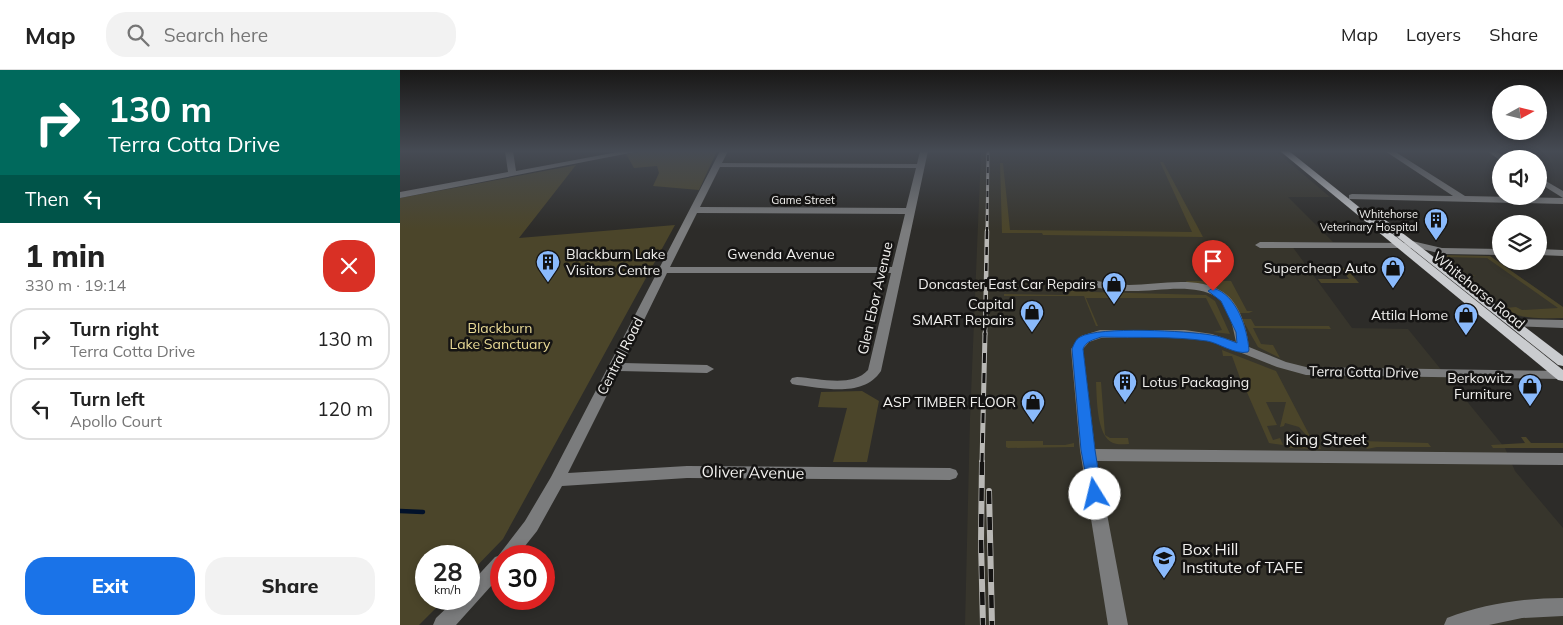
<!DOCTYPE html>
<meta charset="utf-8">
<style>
:root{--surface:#fff;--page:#f2f2f2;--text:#222;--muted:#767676;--line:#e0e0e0;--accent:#1a73e8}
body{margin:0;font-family:Mulish,sans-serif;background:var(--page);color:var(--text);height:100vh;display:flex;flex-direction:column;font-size:19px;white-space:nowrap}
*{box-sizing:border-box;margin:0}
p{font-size:16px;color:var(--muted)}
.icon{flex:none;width:28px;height:28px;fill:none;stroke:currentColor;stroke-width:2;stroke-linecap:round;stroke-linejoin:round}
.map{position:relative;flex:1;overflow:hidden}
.panel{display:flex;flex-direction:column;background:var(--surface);width:400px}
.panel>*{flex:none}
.top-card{background:#00695c;color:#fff;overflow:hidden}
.needle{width:32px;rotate:82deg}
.fabs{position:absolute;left:1092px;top:15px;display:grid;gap:10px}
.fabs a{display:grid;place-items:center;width:55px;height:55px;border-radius:50%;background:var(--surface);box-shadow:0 2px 8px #0003;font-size:25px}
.speed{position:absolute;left:15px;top:475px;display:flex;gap:10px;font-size:25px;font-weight:700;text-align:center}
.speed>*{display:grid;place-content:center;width:65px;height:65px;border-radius:50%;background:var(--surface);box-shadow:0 2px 8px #0003;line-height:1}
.speed small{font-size:12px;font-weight:400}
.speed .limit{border:8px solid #d22;background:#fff;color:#111}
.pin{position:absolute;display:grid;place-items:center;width:42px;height:42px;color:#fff;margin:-51px -21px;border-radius:50% 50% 50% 0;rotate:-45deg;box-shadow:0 0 5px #0007}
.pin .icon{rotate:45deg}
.me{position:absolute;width:55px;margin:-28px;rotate:351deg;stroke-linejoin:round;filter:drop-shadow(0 0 4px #0008)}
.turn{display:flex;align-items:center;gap:18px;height:105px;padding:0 25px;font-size:22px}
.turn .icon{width:65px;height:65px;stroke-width:2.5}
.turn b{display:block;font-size:35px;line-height:42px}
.then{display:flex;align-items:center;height:48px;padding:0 25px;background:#0003;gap:10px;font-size:19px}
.round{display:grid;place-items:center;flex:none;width:52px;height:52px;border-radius:20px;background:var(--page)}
.overview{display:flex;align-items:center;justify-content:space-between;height:85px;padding:0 25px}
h1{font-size:30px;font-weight:800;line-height:38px}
.cta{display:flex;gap:10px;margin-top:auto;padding:10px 25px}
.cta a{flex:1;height:58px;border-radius:20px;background:var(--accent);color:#fff;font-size:20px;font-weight:800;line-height:58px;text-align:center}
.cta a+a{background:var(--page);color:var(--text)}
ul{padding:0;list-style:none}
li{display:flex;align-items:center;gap:15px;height:62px;margin:0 10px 8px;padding:0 15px;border:2px solid var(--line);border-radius:20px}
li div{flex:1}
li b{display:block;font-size:19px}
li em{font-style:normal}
header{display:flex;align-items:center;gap:30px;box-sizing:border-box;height:70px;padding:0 25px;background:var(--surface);border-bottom:1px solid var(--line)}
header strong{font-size:24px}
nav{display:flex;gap:28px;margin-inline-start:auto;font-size:18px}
.search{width:350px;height:45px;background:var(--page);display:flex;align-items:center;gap:12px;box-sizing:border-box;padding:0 18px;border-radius:20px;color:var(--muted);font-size:19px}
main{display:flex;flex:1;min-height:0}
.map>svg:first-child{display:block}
.built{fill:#37352c}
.green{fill:#4b452a}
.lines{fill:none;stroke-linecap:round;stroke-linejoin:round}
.stream{stroke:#01112a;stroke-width:4.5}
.minor{fill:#7b7c7d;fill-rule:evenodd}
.major{fill:#cacccf;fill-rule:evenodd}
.rail-far3-casing{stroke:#b9b8b5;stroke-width:3}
.rail-far2-casing{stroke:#b9b8b5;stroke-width:4.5}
.rail-far1-casing{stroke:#b9b8b5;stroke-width:5}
.rail-casing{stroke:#b9b8b5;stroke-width:6}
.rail-far3{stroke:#151413;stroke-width:2;stroke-dasharray:6;stroke-linecap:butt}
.rail-far2{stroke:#151413;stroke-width:2.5;stroke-dasharray:8;stroke-linecap:butt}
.rail-far1{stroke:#151413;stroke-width:3;stroke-dasharray:10;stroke-linecap:butt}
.rail{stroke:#151413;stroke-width:4.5;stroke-dasharray:13;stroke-linecap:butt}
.route{fill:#1a73e8;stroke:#114b97}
.labels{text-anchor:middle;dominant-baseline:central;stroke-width:5;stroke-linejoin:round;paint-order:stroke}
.far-street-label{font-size:11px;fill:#f1f0ee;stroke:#151413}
.far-poi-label{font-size:11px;fill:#f1f0ee;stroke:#151413;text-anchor:end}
.poi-label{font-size:14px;fill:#f1f0ee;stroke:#151413;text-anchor:end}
.street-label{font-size:14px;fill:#f1f0ee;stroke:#151413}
.park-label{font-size:14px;fill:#eadb97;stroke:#151413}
.near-street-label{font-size:16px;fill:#f1f0ee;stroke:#151413}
.near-poi-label{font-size:16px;fill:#f1f0ee;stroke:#151413;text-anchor:start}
</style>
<header>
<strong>Map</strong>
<div class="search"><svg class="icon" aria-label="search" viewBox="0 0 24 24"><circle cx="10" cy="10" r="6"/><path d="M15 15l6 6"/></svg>Search here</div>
<nav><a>Map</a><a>Layers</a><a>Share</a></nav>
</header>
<main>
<section class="panel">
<div class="top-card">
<div class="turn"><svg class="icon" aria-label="right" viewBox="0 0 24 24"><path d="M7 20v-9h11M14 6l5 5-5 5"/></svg><div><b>130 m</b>Terra Cotta Drive</div></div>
<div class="then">Then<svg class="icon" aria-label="left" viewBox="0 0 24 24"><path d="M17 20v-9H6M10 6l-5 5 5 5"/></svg></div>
</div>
<div class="overview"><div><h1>1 min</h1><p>330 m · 19:14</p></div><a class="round" style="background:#d93025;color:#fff"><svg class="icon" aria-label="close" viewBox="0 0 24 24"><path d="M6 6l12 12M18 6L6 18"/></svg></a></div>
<ul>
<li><svg class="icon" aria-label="right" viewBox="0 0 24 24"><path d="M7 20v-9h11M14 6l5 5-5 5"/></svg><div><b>Turn right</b><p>Terra Cotta Drive</p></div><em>130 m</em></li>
<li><svg class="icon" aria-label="left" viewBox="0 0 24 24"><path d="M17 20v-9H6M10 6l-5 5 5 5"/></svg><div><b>Turn left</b><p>Apollo Court</p></div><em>120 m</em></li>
</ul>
<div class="cta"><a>Exit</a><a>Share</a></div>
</section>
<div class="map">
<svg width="1163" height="555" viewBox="0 0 1163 555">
<rect width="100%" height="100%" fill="#2d2c29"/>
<g class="built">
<path d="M 581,81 L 876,81 L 930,127 L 888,127 L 933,172 L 889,172 L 952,258 L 1008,259 L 1105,378 L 1115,401 L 1163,458 L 1163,555 L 565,555 L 570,349 Z"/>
<path d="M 1040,185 L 1090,186 L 1163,237 L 1163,248 L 1122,247 L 1114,245 L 1039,187 Z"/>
</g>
<g class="green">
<path d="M 244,81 L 317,81 L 299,120 L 253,116 L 259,103 L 257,96 L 234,98 L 226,84 Z"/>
<path d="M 760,92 L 763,92 L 803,167 L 643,165 L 642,163 L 602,163 L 600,93 L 603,93 L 610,160 L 792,162 Z"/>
<path d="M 176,95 L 119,168 L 275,155 L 103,469 L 69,504 L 69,486 L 26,486 L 26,529 L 45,529 L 19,555 L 0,555 L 0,128 Z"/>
<path d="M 1040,185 L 1090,186 L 1163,237 L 1163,248 C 1142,248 1122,251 1105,238 L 1116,237 L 1122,240 L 1158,238 L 1087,188 L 1045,187 L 1066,204 L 1076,206 C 1061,209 1050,196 1039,187 Z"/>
<path d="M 940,197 L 947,199 L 959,213 L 921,213 L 918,209 L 949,209 Z"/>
<path d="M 786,211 L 831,211 L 847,241 L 853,241 L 849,243 L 840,243 C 828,220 814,213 787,213 Z"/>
<path d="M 681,220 L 692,222 L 806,225 L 815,231 L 830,264 L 813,262 L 822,260 L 806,228 L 686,228 L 698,256 L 696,256 L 684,226 L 604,226 L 604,224 L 668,225 L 671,221 Z"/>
<path d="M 842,249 L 851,249 L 855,256 L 929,256 L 931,259 L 853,258 L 861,274 L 873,275 L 880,288 L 858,277 Z"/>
<path d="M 822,280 L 876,301 L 912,370 L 917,370 L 921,379 L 889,378 L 891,370 L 896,368 L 902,370 L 908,367 L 899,357 L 885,353 L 884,356 L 880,357 L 886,332 L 866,332 L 877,355 L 867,356 L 873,370 L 880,368 L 883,375 L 869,373 L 843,313 L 792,312 L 791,308 L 840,308 L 832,286 L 823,286 Z"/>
<path d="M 696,312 L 701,312 L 705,365 L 710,368 L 728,368 L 729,374 C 724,374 718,375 713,373 C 696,366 697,327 696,312 Z"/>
<path d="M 462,321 L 479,331 L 467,392 L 433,392 L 447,338 L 418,337 L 421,322 Z"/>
<path d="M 1121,367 L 1126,367 L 1131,373 L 1163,373 L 1163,378 L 1093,378 L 1091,375 L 1125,373 Z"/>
<path d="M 606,371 L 643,371 L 643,375 L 665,375 L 674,373 L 674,377 L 608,378 L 606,377 Z"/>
<path d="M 961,371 L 1028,373 L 1031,377 L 977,377 L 967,379 Z"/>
</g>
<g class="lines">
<path class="stream" d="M 0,441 L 23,442"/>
<g class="minor">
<path d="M 105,81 L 113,81 L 116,101 L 223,81 L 240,81 L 0,128 L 0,122 L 108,102 Z"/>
<path d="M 320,81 L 328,81 L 322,93 L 517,94 L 520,81 L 528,81 L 481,301 C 463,328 424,318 397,315 L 392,314 L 390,311 L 392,308 L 397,307 C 418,308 452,318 468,300 L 491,203 L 267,203 L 223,293 L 307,295 L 314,299 L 307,303 L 219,301 L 168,403 L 287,396 L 550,398 L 556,400 L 558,404 L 556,408 L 550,410 L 287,408 L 162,416 L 137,461 L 117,486 L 101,486 L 101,505 L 56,555 L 33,555 L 36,548 L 56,529 L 69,529 L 69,515 L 95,487 L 98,486 L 125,451 L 151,407 ZM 320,97 L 516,98 L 506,138 L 300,137 ZM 297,143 L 505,144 L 492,197 L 270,197 Z"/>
<path d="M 985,81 L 994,81 L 1065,126 L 1163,128 L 1163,134 L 949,129 L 949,125 L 952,124 L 1053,126 Z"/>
<path d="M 1087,81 L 1096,81 L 1108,89 L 1101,89 L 1101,91 Z"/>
<path d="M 1139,107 L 1163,121 L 1163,128 L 1139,113 Z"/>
<path d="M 1012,171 L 1042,178 L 1101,179 L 1101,185 L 1042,184 L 1018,178 L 860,178 L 855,175 L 860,172 L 1008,173 Z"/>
<path d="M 1139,179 L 1163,180 L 1163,186 L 1139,185 Z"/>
<path d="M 691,210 C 703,212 716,214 729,215 C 758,215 797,205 823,222 C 840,233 847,259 849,277 L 886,292 L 906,297 L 1163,301 L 1163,309 L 906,305 L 877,297 L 819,274 L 799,269 L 771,267 L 701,268 L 689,272 L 683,279 L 695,379 L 1163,383 L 1163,395 L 697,391 L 728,555 L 708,555 L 680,380 L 671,279 L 681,266 L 700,260 L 785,260 L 812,264 L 836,272 C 833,257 829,236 816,227 C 794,212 754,222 729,221 C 715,221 701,219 687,215 L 686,213 L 687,211 Z"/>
<path d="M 1114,249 L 1163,250 L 1163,258 L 1110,256 L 1108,253 Z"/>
<path d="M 1163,528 L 1163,546 L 1122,548 L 1089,555 L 1044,555 L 1047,548 C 1083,534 1125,528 1163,528 Z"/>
</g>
<g class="major">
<path d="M 880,81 L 889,81 L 1163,300 L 1163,311 L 1158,310 Z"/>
<path d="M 975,142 L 1163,286 L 1163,296 L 1158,295 L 972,147 L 970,145 Z"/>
</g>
<g class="rail-far3-casing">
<path id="rail-far3" d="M 587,163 L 588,81"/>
</g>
<g class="rail-far2-casing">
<path id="rail-far2" d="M 585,265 L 587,161"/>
</g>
<g class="rail-far1-casing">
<path id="rail-far1" d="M 582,393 L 585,263"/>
</g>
<g class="rail-casing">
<g id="rail">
<path d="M 582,392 L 581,472 L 583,555"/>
<path d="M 589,421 L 592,555"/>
</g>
</g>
<use href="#rail-far3" class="rail-far3"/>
<use href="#rail-far2" class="rail-far2"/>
<use href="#rail-far1" class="rail-far1"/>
<use href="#rail" class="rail"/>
</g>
<linearGradient id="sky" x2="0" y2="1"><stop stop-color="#191817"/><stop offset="0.51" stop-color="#464b54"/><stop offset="1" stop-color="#464b54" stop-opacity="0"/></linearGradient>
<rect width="1163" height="159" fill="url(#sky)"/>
<path class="route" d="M 813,218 C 837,225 847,258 849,280 L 848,282 C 835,285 819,273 807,271 C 772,266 736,268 701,267 C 693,270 686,271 683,279 L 695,380 L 702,424 L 700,428 L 695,430 L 690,428 L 681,380 L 672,279 C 674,274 676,269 680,267 C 699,256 788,261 811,265 C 820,266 829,270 837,273 L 836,262 L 821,231 L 808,221 Z"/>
<defs>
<g id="building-pin" transform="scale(1.25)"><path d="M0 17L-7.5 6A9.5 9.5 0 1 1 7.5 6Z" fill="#8abafc" stroke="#151413"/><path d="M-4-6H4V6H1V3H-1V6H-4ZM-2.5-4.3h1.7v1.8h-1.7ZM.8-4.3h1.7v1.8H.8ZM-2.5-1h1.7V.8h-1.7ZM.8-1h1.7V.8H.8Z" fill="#111"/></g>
<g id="shop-pin" transform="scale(1.25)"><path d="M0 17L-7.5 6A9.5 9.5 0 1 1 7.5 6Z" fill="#8abafc" stroke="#151413"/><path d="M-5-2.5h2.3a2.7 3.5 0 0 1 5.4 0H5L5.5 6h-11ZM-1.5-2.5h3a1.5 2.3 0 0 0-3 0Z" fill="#111"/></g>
<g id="university-pin" transform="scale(1.25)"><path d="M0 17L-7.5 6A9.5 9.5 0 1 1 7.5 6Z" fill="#8abafc" stroke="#151413"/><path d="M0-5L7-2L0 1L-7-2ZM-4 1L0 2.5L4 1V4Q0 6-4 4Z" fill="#111"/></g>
</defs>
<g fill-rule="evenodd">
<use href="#building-pin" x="1036" y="150"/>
<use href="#building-pin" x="148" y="192"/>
<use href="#shop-pin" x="993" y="198"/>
<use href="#shop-pin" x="714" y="214"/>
<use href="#shop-pin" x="632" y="242"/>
<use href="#shop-pin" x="1066" y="245"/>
<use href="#building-pin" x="725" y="312"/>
<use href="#shop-pin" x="1130" y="316"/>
<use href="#shop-pin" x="633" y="332"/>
<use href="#university-pin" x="764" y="488"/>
</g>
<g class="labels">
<g class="far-street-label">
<text x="403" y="130">Game Street</text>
</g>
<g class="far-poi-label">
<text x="1018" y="144">Whitehorse<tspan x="1018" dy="13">Veterinary Hospital</tspan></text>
</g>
<g class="poi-label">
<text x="166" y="184" text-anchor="start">Blackburn Lake<tspan x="166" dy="16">Visitors Centre</tspan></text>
<text x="976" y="198">Supercheap Auto</text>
<text x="696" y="214">Doncaster East Car Repairs</text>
<text x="614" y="234">Capital<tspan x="614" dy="16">SMART Repairs</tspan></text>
<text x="1048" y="245">Attila Home</text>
<text x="1112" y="308">Berkowitz<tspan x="1112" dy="16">Furniture</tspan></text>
<text x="742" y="312" text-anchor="start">Lotus Packaging</text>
<text x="616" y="332">ASP TIMBER FLOOR</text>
</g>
<g class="street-label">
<text x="381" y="184">Gwenda Avenue</text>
<text transform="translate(1079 220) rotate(39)">Whitehorse Road</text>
<text transform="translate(475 228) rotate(-77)">Glen Ebor Avenue</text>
<text transform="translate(220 286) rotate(-63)">Central Road</text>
<text transform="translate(964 302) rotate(1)">Terra Cotta Drive</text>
</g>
<g class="park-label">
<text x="100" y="258">Blackburn<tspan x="100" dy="16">Lake Sanctuary</tspan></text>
</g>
<g class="near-street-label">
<text x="926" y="369">King Street</text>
<text transform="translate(353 402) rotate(1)">Oliver Avenue</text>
</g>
<g class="near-poi-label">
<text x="782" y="479">Box Hill<tspan x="782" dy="18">Institute of TAFE</tspan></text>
</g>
</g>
</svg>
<div class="fabs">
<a><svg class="needle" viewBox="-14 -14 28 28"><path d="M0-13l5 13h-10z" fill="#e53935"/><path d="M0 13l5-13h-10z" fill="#767676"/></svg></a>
<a><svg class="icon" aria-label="sound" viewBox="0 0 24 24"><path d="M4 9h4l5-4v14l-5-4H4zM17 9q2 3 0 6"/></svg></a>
<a><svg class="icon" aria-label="layers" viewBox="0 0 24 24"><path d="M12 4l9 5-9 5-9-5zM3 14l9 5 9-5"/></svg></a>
</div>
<div class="speed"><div>28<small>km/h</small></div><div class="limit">30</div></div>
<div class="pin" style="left:813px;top:221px;background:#d93025"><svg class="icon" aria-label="arrive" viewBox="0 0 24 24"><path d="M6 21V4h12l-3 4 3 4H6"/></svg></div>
<svg class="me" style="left:695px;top:424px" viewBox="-20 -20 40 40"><circle r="19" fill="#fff"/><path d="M0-13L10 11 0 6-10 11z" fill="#1a73e8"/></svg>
</div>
</main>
